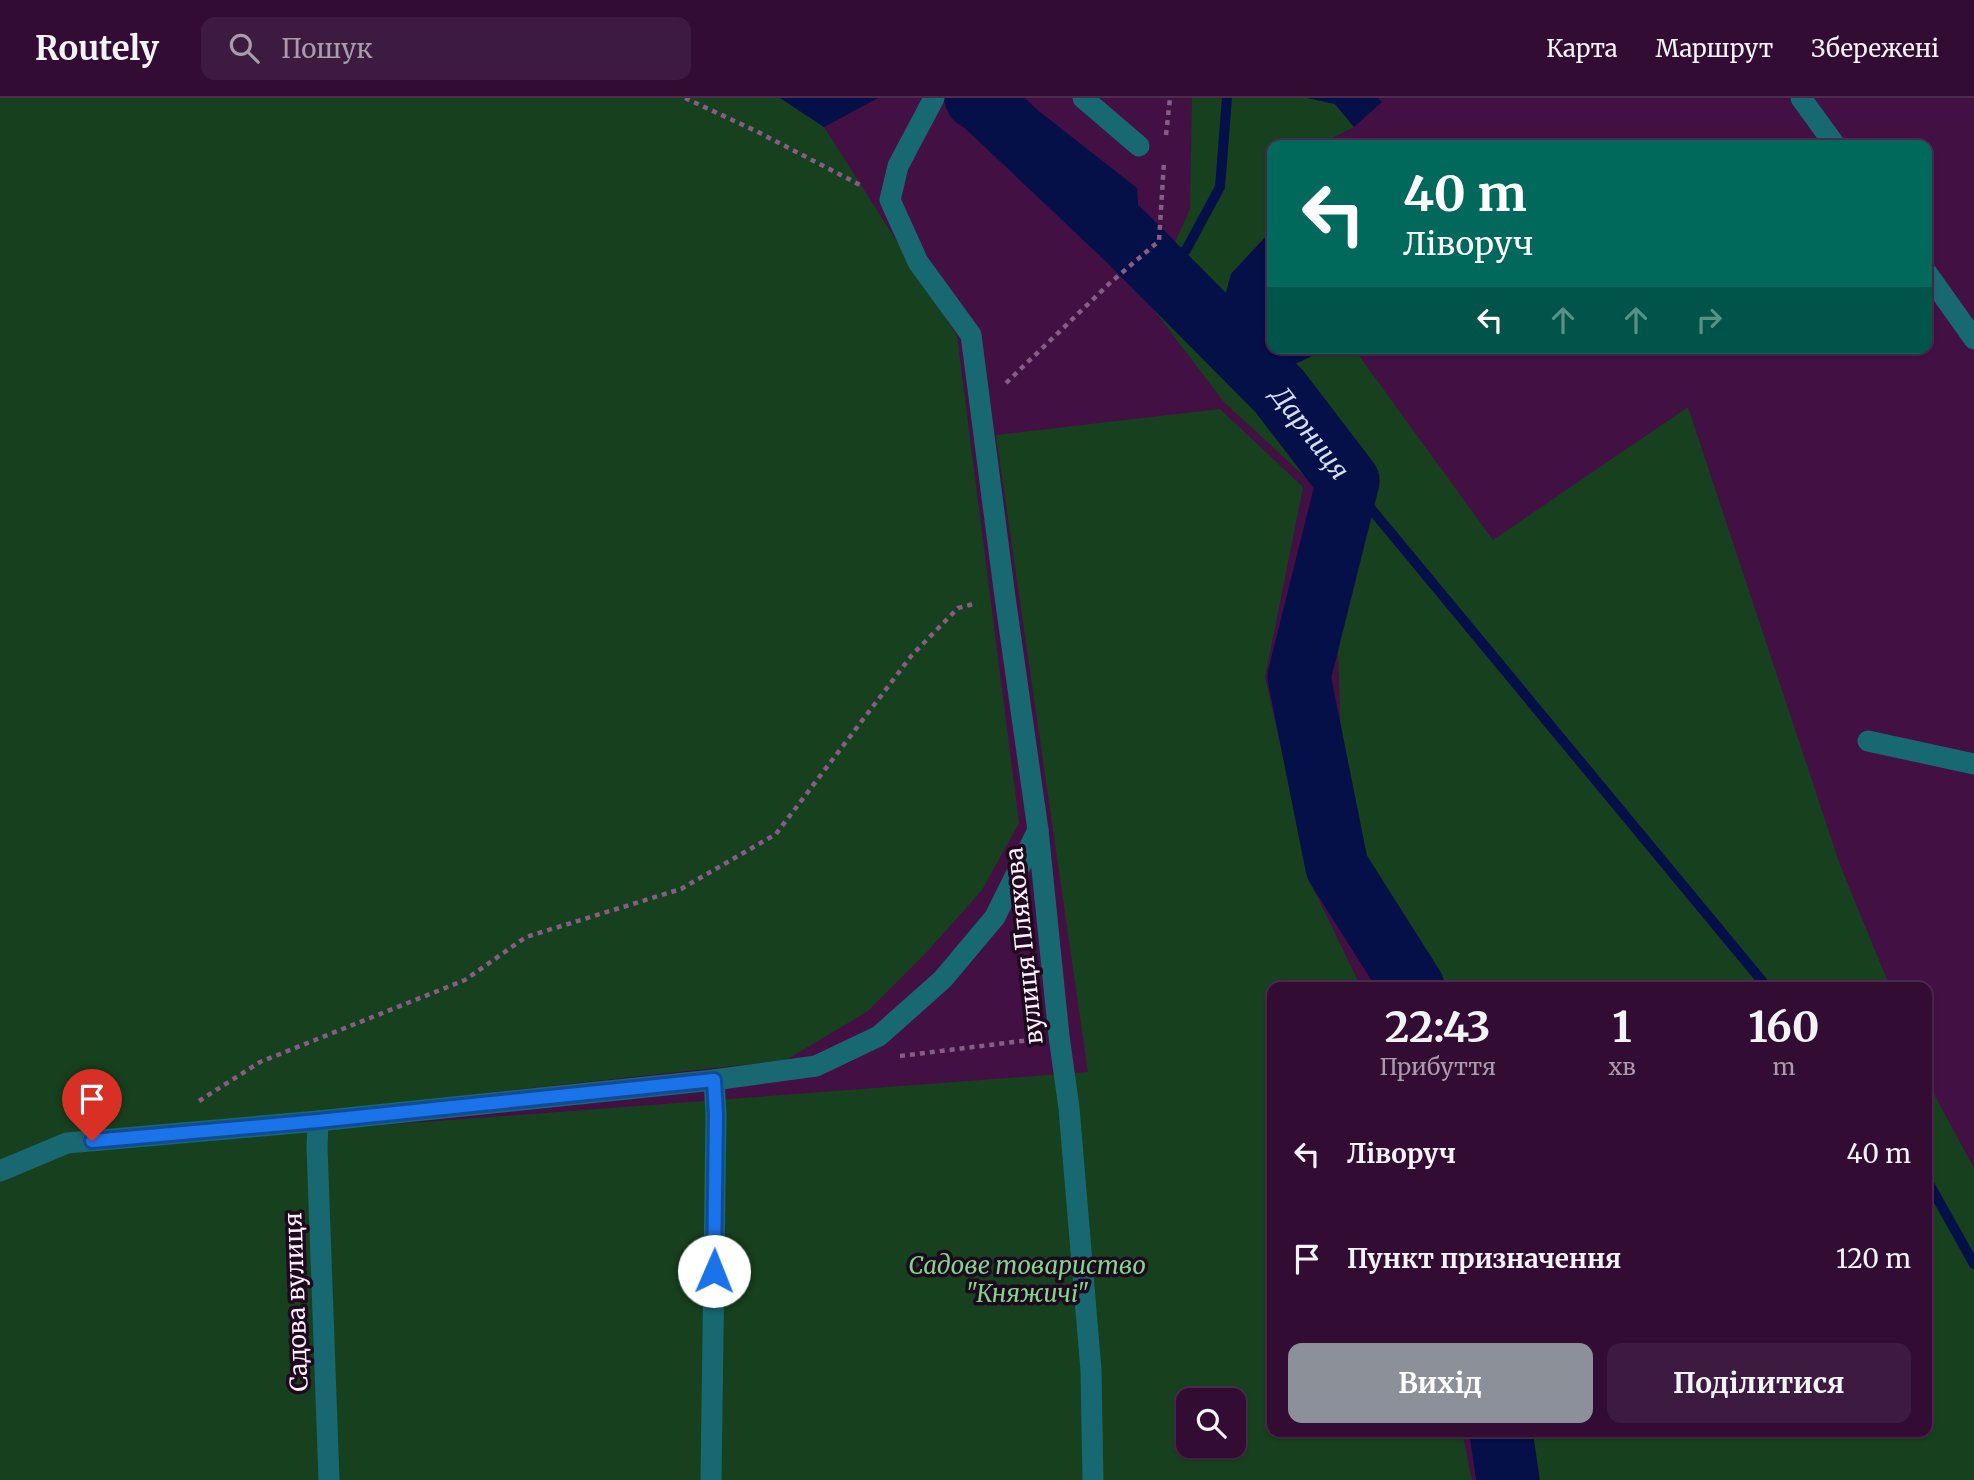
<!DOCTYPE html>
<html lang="uk">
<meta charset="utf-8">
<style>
:root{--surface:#320c33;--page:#3d1a3f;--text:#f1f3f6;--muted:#a89bac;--line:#4d2c4e;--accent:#8c9099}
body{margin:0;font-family:Merriweather,serif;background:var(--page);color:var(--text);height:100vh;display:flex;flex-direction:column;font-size:26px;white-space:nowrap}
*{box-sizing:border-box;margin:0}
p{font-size:23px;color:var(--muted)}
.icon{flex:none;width:38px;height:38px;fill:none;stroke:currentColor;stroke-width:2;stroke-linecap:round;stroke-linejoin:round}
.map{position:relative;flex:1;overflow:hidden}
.details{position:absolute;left:1267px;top:884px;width:665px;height:455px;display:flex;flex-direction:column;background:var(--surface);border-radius:14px;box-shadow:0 2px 5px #0004,0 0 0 2px var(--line)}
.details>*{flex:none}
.guide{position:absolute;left:1267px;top:42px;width:665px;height:214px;border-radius:14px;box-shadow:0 2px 5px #0004,0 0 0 2px var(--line);background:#00695c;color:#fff;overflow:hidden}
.controls{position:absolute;left:1176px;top:1290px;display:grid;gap:14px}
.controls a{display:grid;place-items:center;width:70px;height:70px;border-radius:14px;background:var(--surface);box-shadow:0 2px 5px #0004,0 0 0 2px var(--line);font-size:35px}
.pin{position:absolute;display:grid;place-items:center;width:60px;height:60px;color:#fff;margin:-72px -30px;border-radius:50% 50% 50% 0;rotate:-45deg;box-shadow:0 0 7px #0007}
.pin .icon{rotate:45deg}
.me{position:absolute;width:77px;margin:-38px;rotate:1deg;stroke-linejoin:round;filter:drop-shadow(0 0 5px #0008)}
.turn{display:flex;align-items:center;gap:24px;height:147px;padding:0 21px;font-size:32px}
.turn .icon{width:91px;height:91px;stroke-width:2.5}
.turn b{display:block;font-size:49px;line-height:60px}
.lanes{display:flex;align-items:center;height:66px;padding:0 21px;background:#0003;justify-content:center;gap:35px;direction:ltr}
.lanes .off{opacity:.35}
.eta{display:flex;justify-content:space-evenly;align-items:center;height:119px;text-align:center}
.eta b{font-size:42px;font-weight:700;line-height:49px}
.button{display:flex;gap:14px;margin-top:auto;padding:14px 21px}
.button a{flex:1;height:80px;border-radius:14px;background:var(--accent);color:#fff;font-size:28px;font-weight:700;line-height:80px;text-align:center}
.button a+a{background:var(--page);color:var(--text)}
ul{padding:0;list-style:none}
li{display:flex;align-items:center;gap:21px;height:105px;padding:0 21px}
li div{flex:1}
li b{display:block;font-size:26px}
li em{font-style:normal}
header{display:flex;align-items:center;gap:42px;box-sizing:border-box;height:98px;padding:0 35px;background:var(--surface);border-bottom:2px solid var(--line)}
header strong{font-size:33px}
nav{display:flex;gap:38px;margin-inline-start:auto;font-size:24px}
.search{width:490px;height:63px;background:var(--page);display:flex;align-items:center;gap:18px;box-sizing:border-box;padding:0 24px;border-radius:14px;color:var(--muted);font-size:26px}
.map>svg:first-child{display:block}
.green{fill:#17411e;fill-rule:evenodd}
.water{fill:#050f48}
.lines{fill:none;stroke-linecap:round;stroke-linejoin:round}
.stream{stroke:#050f48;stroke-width:10}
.river{stroke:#050f48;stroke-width:63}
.path{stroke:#845e84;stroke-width:4.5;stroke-dasharray:5 5;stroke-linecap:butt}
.street{stroke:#186872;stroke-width:21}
.route-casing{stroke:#114b97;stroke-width:18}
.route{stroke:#1a73e8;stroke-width:12}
.labels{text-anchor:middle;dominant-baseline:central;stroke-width:7;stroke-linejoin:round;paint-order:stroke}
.street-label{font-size:24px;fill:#fdf0fc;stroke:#1e091f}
.park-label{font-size:24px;font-style:italic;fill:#7fd58a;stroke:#1e091f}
.water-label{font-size:26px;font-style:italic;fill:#d6def1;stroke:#1e091f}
</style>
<header>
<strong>Routely</strong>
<div class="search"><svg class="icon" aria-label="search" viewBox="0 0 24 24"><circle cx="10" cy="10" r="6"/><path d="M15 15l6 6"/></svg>Пошук</div>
<nav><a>Карта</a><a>Маршрут</a><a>Збережені</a></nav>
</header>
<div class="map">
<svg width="1974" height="1382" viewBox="0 0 1974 1382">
<rect width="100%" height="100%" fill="#431044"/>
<g class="green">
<path d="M 0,0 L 780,0 L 824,29 L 957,238 L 1019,725 L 982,792 L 926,855 L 868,913 L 786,962 L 129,1034 L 132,1046 L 1088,974 L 996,337 L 1220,311 L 1303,389 L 1265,579 L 1313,790 L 1361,889 L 1272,889 L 1272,1334 L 1462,1334 L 1472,1382 L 0,1382 ZM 1188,1302 L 1234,1302 L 1234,1348 L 1188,1348 Z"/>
<path d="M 1192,0 L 1307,0 L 1335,6 L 1354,29 L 1319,47 L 1272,47 L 1272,84 L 1267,137 L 1231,176 L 1251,244 L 1294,266 L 1329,250 L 1357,255 L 1493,442 L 1688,309 L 1840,767 L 1890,889 L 1382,889 L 1343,706 L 1337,517 L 1316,389 L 1224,304 L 1148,204 L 1190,111 Z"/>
<path d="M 1927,978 L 1936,1000 L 1974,1070 L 1974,1382 L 1479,1382 L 1470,1334 L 1927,1334 Z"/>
</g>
<g class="water">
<path d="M 780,0 L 878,0 L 824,29 Z"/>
<path d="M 937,0 L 1022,0 L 1137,90 L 1139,120 L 1127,140 L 1111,152 L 1096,152 L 945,4 Z"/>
<path d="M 1307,0 L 1378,0 L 1382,4 L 1354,29 L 1335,6 Z"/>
<path d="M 1272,132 L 1272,250 L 1329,250 L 1295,266 L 1251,244 L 1222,209 L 1231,176 Z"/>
</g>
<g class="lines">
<g class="stream">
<path d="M 1156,169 L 1186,152 L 1220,89 L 1227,0"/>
<path d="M 1348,383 L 1767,889"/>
<path d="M 1927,1082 L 1974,1166"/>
</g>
<g class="river">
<path id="s1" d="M 976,0 L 982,3 L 1127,140 L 1279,293 L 1348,383 L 1299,579 L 1337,769 L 1413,889"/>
<path d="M 1501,1334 L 1508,1382"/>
</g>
<g class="path">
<path d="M 685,0 L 756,33 L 864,89"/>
<path d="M 1166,37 L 1170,0"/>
<path d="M 1006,285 L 1111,184 L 1159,143 L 1164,64"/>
<path d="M 900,958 L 1030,942"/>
<path d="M 199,1003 L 260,964 L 465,882 L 526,839 L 681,791 L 776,736 L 912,557 L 958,510 L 977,505"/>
</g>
<g class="street">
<path d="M 934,0 L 898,68 L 890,102 L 918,164 L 971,237 L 1005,499 L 1038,732 L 1059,938 L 1069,1010 L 1091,1272 L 1093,1382"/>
<path d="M 1083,0 L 1139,48"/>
<path d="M 1801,0 L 1835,47"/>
<path d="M 1927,175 L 1974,241"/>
<path d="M 1868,643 L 1974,666"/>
<path d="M 318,1023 L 317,1049 L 329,1382"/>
<path d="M 0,1073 L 67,1045 L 318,1023 L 714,982 L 816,968 L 879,938 L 943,881 L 995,819 L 1038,732"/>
<path d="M 711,1382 L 716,1017 L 714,982"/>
</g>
</g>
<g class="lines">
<g class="route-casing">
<path id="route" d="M 92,1043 L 318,1023 L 714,982 L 716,1017 L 714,1173"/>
</g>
<use href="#route" class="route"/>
</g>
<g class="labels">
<g class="street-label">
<text transform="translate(1024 848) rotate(-96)">вулиця Пляхова</text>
<text transform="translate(296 1204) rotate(-92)">Садова вулиця</text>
</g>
<g class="park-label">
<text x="1027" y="1167">Садове товариство<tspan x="1027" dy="28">"Княжичі"</tspan></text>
</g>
<g class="water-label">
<text stroke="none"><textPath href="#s1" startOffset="474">Дарниця</textPath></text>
</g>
</g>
</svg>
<div class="controls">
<a><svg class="icon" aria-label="search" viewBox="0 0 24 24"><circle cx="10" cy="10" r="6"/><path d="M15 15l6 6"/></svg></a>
</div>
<div class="pin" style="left:92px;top:1043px;background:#d93025"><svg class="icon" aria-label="arrive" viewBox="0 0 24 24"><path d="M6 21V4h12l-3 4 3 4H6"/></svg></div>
<svg class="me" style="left:714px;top:1173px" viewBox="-20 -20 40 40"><circle r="19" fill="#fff"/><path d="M0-13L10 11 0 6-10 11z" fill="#1a73e8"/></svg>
<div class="guide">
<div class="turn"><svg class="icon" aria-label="left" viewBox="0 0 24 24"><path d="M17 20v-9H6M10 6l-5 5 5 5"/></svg><div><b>40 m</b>Ліворуч</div></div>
<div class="lanes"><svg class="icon" aria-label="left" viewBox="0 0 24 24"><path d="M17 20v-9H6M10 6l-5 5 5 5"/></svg><svg class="icon off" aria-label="ahead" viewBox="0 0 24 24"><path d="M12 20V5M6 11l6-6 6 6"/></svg><svg class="icon off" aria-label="ahead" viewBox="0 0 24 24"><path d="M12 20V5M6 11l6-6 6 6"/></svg><svg class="icon off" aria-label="right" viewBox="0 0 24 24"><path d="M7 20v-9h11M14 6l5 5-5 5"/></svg></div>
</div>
<section class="details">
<div class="eta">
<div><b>22:43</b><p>Прибуття</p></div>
<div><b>1</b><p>хв</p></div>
<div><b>160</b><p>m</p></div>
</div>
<ul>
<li><svg class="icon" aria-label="left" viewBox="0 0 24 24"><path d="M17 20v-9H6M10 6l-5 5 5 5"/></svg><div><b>Ліворуч</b></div><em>40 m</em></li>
<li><svg class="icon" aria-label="arrive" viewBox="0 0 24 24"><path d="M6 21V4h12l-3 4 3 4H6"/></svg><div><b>Пункт призначення</b></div><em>120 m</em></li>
</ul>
<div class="button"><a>Вихід</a><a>Поділитися</a></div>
</section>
</div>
